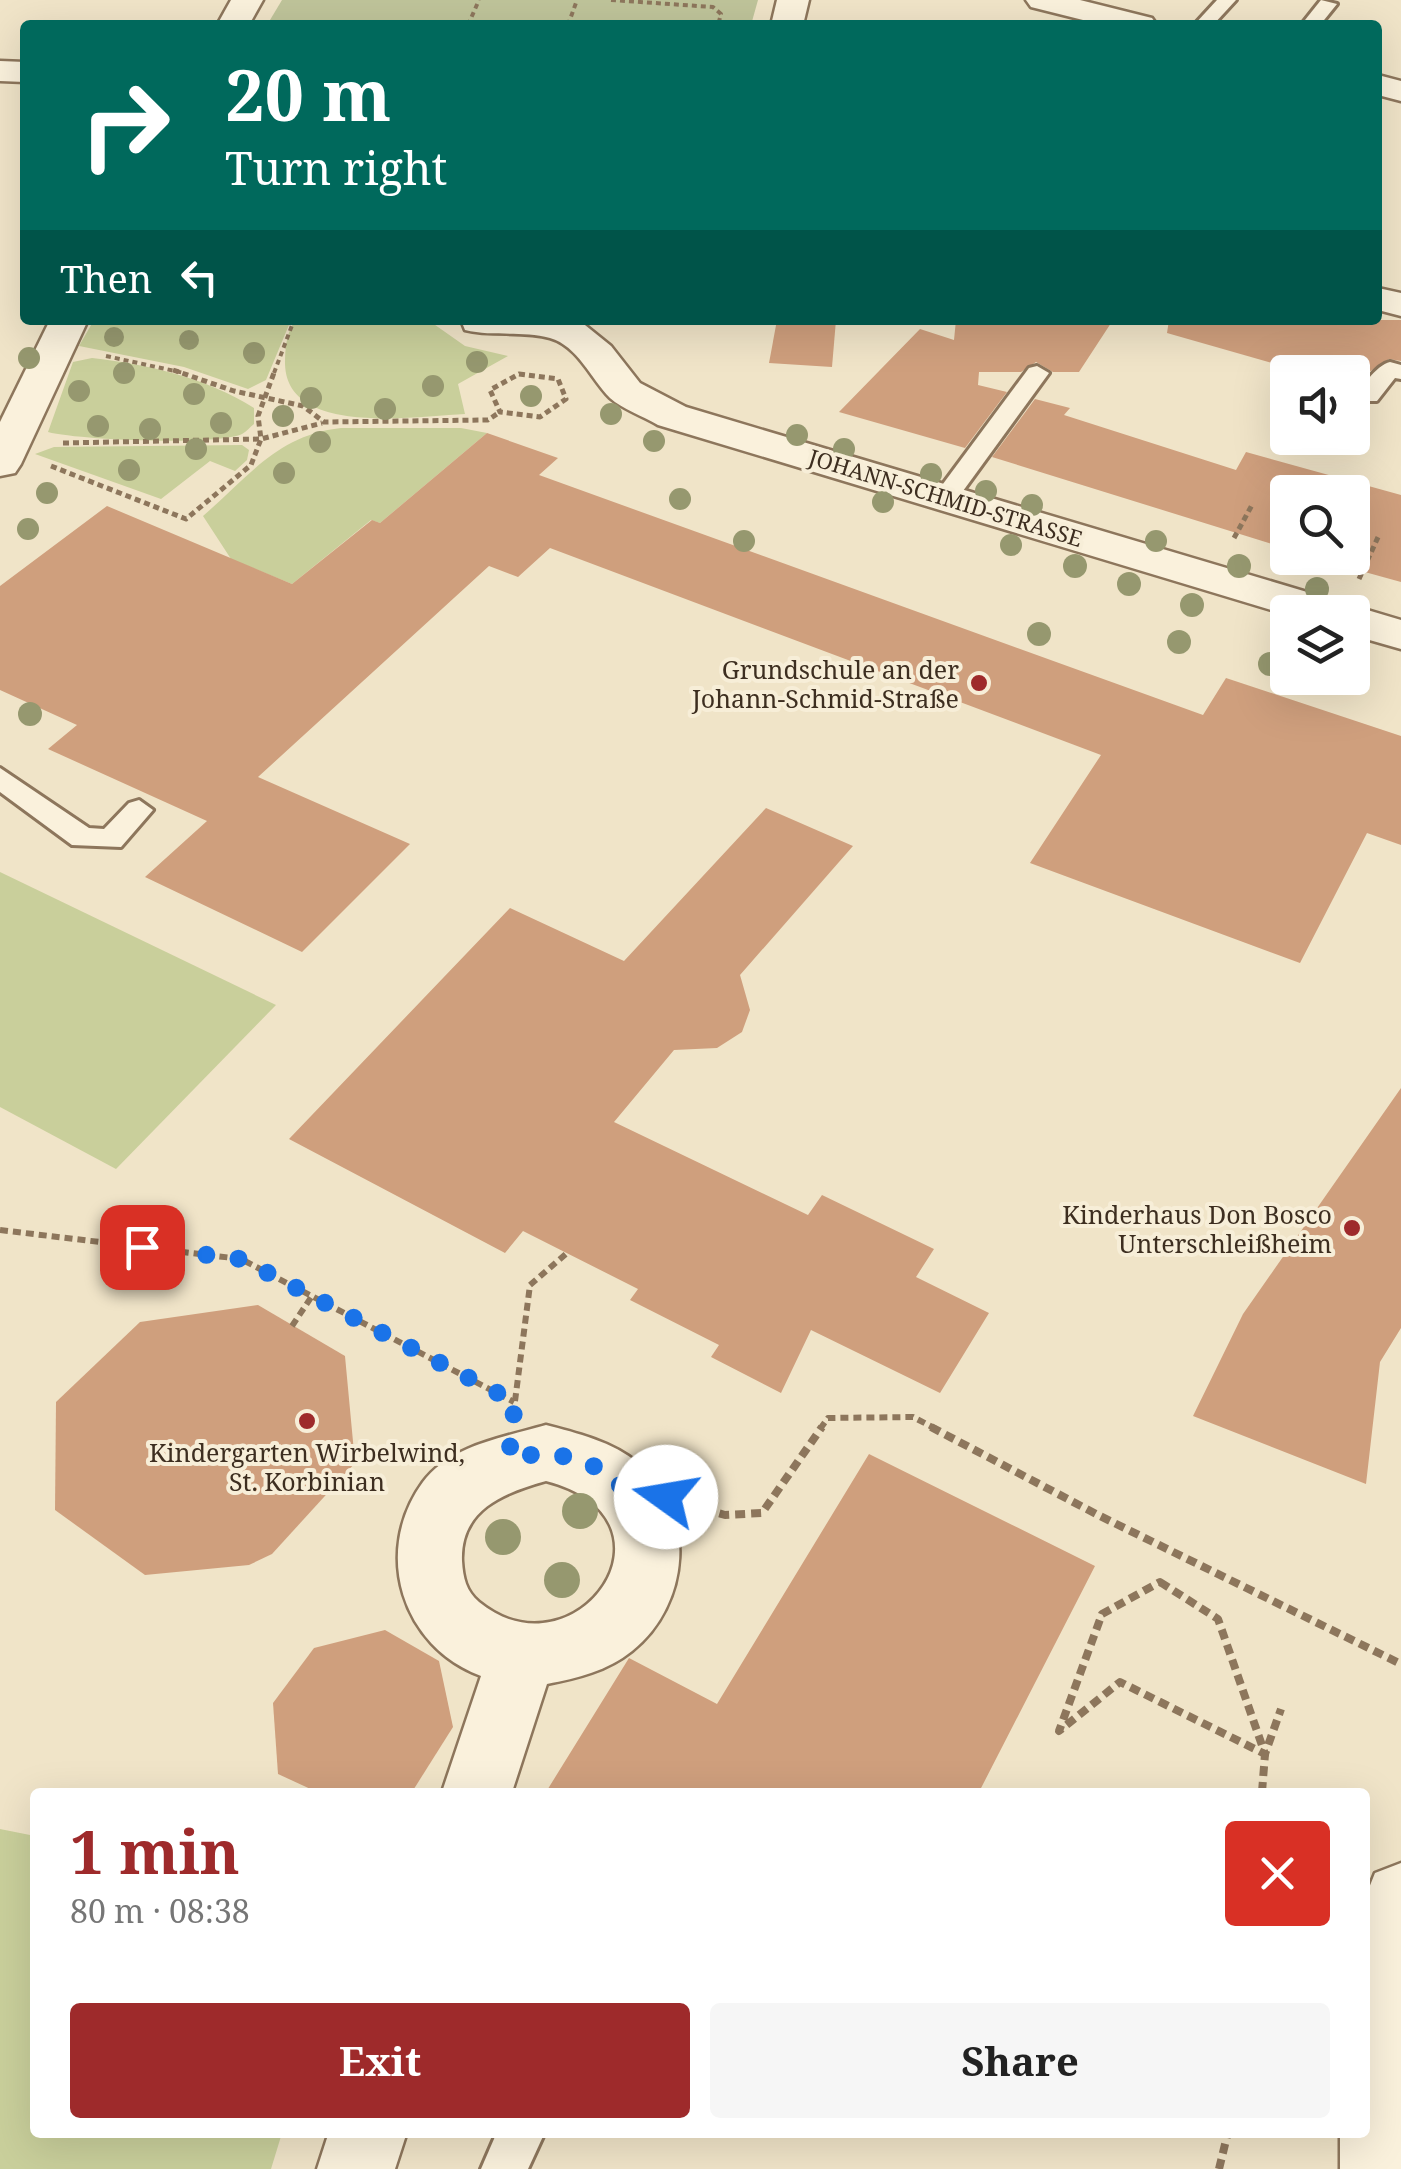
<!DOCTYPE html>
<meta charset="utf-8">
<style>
:root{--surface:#fff;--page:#f6f6f6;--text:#222;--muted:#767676;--accent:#9e2a2b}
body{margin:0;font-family:"Noto Serif",serif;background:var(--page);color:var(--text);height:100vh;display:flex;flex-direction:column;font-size:38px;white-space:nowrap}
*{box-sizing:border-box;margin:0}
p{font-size:32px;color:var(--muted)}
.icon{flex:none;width:55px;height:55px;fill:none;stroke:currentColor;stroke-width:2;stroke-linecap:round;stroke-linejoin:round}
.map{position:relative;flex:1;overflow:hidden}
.side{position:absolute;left:30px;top:1788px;width:1340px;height:350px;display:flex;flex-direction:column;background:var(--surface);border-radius:10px;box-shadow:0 10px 40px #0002}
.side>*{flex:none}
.top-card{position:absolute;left:20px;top:20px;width:1362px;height:305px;border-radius:10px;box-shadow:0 10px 40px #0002;background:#00695c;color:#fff;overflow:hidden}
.controls{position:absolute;left:1270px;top:355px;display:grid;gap:20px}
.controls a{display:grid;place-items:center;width:100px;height:100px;border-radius:10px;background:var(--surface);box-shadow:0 10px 40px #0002;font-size:50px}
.pin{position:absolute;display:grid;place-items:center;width:85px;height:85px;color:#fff;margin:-42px;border-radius:20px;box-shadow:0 5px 15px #0006}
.me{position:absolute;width:110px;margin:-55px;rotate:283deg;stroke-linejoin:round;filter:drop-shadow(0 0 8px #0008)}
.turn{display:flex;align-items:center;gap:35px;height:210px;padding:0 40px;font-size:45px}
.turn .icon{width:130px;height:130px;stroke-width:2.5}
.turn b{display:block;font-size:70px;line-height:85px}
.then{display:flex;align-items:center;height:95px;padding:0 40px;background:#0003;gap:20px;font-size:38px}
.round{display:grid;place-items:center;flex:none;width:105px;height:105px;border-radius:10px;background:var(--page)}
.head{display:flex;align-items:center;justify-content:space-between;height:170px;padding:0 40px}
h1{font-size:60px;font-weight:700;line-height:75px;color:var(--accent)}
.action{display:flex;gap:20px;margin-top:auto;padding:20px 40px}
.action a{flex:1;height:115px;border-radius:10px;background:var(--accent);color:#fff;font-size:40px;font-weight:700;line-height:115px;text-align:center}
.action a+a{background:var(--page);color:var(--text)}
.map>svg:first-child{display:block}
.green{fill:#c9cf9b}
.cemetery{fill:#bfc49a}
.building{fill:#cf9f7d}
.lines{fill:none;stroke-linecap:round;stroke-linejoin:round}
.service-casing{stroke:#8d765c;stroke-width:6}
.minor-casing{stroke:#8d765c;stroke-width:5}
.path-far3{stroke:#8d765c;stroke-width:4;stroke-dasharray:5 4;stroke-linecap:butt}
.path-far2{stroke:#8d765c;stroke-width:5;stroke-dasharray:6 4;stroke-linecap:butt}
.path-far1{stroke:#8d765c;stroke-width:6;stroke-dasharray:8 5;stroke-linecap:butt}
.path{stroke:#8d765c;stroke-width:8;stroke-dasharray:10 6;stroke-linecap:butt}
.service{fill:#faf1dc;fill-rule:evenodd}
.minor{fill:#faf1dc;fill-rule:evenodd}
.tree{fill:#96986f}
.route{stroke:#1a73e8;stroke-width:18;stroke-dasharray:0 32.4}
.poi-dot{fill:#9e2a2b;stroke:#f7eed8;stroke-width:4}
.labels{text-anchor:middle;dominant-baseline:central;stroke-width:8;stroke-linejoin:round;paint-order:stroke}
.far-street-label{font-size:22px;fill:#3d2e20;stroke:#f7eed8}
.poi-label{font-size:25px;fill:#3d2e20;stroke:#f7eed8;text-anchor:end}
</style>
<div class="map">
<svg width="1401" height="2169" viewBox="0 0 1401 2169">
<rect width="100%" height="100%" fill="#f0e4c8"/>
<g class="green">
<path d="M 94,320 L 291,320 L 266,380 L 248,389 L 184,367 L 79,346 Z"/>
<path d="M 296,320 L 428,320 L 465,346 L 508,356 L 458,384 L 465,414 C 415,416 287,437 285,364 C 285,349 286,332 296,320 Z"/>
<path d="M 92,358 C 147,364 207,378 254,408 L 254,424 C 250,427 246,432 242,434 C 216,446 78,440 48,432 L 73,362 Z"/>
<path d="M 341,428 L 461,428 L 487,433 L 380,523 L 371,520 L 292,584 L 231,559 L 203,516 C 249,476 278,435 341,428 Z"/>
<path d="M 242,445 L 249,450 L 247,460 L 235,471 L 210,461 L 161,499 L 35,454 L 54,447 Z"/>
<path d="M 0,872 L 276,1005 L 116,1169 L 0,1107 Z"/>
<path d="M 0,1829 L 35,1836 L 35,2132 L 282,2133 L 271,2169 L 0,2169 Z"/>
</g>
<path class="cemetery" d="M 282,0 L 758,0 L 751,25 L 267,25 Z"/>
<g class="building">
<path d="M 777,320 L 836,320 L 832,367 L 769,363 Z"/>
<path d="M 956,320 L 1113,320 L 1079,372 L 1053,372 L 1036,362 L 1021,372 L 979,372 L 978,385 L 1007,392 L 965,448 L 839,412 L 920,329 L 954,340 Z"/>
<path d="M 1169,320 L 1401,320 L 1401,361 L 1389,359 L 1369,372 L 1303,372 L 1167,333 Z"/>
<path d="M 1035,399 L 1070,408 L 1064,415 L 1236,470 L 1246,452 L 1401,495 L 1401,582 L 1314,558 L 1352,558 L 1352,492 L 1288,492 L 1288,549 L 992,457 Z"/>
<path d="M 487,433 L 558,458 L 539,475 L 1203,715 L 1226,678 L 1401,736 L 1401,845 L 1367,833 L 1300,963 L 1030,863 L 1101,755 L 550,548 L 518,577 L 489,566 L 258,777 L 410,844 L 302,952 L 145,877 L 207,821 L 48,749 L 77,725 L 0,690 L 0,586 L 107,506 L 292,584 L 372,520 L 380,523 Z"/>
<path d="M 766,808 L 853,846 L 740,975 L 750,1010 L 742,1032 L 717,1048 L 674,1050 L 614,1122 L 808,1215 L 822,1195 L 934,1249 L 916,1277 L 989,1313 L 940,1393 L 811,1330 L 781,1393 L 711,1357 L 719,1345 L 630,1300 L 638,1289 L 523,1231 L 505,1253 L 289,1139 L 510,908 L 624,961 Z"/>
<path d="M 1401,1088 L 1401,1328 L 1380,1362 L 1366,1484 L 1193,1416 L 1243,1314 Z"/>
<path d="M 258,1305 L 345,1356 L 355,1463 L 272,1554 L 249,1565 L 145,1575 L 55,1510 L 56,1402 L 140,1322 Z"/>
<path d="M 869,1454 L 1095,1566 L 979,1792 L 546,1792 L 629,1658 L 717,1704 Z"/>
<path d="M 385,1630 L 439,1661 L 453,1727 L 412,1792 L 317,1792 L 278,1774 L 273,1703 L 314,1648 Z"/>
</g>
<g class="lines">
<g class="service-casing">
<g id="service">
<path d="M 1217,0 L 1236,0 L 1213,25 L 1194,25 Z"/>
<path d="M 1321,0 L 1337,4 L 1320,25 L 1301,25 Z"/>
<path d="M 1390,362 L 1401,365 L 1401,379 L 1395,378 L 1377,401 L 1361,401 C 1356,390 1377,365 1390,362 Z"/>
<path d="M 1037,366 L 1049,373 L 955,502 L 937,502 L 934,497 L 937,492 L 1029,368 Z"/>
<path d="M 0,768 L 89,828 L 104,829 L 129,803 L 139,800 L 153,810 L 121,847 L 72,845 L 0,792 Z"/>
<path d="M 497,2132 L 545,2132 L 528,2169 L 481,2169 Z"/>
</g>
</g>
<g class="minor-casing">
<g id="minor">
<path d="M 231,0 L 263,0 L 249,25 L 217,25 Z"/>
<path d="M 777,0 L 809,0 L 803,25 L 771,25 Z"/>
<path d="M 1026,0 L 1080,0 L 1152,18 L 1157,25 L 1103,25 L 1031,7 Z"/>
<path d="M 0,61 L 25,62 L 25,82 L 0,81 Z"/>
<path d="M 1378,75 L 1401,81 L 1401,101 L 1378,95 Z"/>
<path d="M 1378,288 L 1401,293 L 1401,316 L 1378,310 Z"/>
<path d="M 50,320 L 88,320 L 21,464 L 15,473 L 0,476 L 0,422 Z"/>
<path d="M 461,320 L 580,321 L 611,346 L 640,383 L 686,407 L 1401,620 L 1401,649 L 1352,635 L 1352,612 L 1288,615 L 658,425 C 643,416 622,409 610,398 C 591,379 578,346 550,338 C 522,330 493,337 465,330 Z"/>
<path d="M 546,1425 C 577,1433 613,1442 638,1463 C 698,1511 690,1605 632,1651 C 607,1671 578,1678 547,1684 L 512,1792 L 442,1792 L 481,1676 C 402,1647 372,1552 423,1482 C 450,1445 505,1437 546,1425 ZM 546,1481 C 692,1519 576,1681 479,1602 C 466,1591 463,1578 462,1561 C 460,1510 503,1493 546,1481 Z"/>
<path d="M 1401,1863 L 1401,2169 L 1340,2169 L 1340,2132 L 1365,2132 L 1365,1898 L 1375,1873 Z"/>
<path d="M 329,2132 L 407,2132 L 395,2169 L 317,2169 Z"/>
</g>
</g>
<g class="path-far3">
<path d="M 611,0 L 713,7 L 721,14 L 718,25"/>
<path d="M 468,25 L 479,0"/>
<path d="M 568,25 L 577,0"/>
<path d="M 106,356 L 184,373"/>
<path d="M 274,373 L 294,320"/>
</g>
<g class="path-far2">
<path d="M 173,370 L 234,391 L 303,406 L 324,422 L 488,420 L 500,412"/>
<path d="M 519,374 L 558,379 L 566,399 L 540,417 L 500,412 L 490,390 Z"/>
<path d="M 63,443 L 261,439 L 322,423"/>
<path d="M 51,466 L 186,519 L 251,465 L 261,439 L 258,416 L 275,370"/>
<path d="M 1234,538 L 1252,505"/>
<path d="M 1359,579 L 1379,535"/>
</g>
<g class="path-far1">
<path d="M 0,1230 L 241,1259 L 514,1402"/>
<path d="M 292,1326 L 312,1296"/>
<path d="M 515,1401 L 530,1285 L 567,1253"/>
<path d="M 820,1429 L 828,1418 L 913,1417 L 936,1429"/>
</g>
<g class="path">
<path d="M 931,1427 L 1098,1515 L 1401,1664"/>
<path d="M 704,1509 L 725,1515 L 762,1513 L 822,1427"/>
<path d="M 1160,1582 L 1218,1619 L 1265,1754 L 1120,1682 L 1059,1731 L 1102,1614 Z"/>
<path d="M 1262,1792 L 1265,1754 L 1281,1709"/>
<path d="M 1219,2169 L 1228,2132"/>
</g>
<use href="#service" class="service"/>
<use href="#minor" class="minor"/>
</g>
<g class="tree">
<circle cx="114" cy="337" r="10"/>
<circle cx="189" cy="340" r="10"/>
<circle cx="254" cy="353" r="11"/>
<circle cx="29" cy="358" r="11"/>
<circle cx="477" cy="362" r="11"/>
<circle cx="124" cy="373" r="11"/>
<circle cx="433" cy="386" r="11"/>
<circle cx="79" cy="391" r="11"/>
<circle cx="194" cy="394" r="11"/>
<circle cx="531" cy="396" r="11"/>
<circle cx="311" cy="398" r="11"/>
<circle cx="385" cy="409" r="11"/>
<circle cx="611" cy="414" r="11"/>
<circle cx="283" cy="416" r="11"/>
<circle cx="221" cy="423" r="11"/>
<circle cx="98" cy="426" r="11"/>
<circle cx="150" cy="429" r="11"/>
<circle cx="797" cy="435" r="11"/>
<circle cx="654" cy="441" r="11"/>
<circle cx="320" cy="442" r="11"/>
<circle cx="196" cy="449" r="11"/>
<circle cx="844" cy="449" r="11"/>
<circle cx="129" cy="470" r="11"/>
<circle cx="284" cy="473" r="11"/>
<circle cx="931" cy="474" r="11"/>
<circle cx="986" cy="491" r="11"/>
<circle cx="47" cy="493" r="11"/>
<circle cx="680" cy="499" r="11"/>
<circle cx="883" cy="502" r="11"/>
<circle cx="1032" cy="505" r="11"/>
<circle cx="28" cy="529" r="11"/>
<circle cx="744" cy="541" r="11"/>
<circle cx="1156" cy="541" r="11"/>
<circle cx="1011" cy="545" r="11"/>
<circle cx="1075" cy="566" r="12"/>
<circle cx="1239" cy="566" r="12"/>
<circle cx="1129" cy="584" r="12"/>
<circle cx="1317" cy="589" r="12"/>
<circle cx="1192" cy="605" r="12"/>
<circle cx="1039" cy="634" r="12"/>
<circle cx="1179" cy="642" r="12"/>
<circle cx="1270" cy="664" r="12"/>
<circle cx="30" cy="714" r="12"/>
<circle cx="580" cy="1511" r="18"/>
<circle cx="503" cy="1537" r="18"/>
<circle cx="562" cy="1580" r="18"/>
</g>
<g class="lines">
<path class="route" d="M 142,1247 L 241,1259 L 515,1402 L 509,1457 C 566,1450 597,1457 636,1502 L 666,1497"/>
</g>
<g class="poi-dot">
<circle cx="979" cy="683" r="10"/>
<circle cx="1352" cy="1228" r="10"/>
<circle cx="307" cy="1421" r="10"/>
</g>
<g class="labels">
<g class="far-street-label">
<text transform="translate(946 497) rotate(17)">JOHANN-SCHMID-STRASSE</text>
</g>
<g class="poi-label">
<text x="959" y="669">Grundschule an der<tspan x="959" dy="29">Johann-Schmid-Straße</tspan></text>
<text x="1332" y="1214">Kinderhaus Don Bosco<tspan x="1332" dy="29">Unterschleißheim</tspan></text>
<text x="307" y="1452" text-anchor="middle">Kindergarten Wirbelwind,<tspan x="307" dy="29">St. Korbinian</tspan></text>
</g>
</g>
</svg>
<div class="controls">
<a><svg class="icon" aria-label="sound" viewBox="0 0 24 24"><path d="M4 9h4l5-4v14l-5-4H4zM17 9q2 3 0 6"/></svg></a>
<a><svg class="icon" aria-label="search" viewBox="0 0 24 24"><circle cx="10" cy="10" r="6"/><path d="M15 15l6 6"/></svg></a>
<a><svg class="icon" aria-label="layers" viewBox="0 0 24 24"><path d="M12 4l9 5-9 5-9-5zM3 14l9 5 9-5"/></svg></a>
</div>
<div class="pin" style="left:142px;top:1247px;background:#d93025"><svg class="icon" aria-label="arrive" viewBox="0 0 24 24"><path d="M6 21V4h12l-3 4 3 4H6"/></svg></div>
<svg class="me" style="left:666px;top:1497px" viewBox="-20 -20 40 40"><circle r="19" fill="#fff"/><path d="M0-13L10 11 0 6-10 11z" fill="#1a73e8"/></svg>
<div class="top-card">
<div class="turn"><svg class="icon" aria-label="right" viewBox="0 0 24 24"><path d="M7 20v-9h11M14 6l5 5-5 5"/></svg><div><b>20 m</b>Turn right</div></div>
<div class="then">Then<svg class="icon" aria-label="left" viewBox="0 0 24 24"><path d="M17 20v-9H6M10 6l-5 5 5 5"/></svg></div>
</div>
<section class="side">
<div class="head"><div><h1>1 min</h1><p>80 m · 08:38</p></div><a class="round" style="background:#d93025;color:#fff"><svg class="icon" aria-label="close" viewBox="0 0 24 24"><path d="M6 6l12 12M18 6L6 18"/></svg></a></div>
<div class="action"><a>Exit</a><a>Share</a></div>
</section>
</div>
